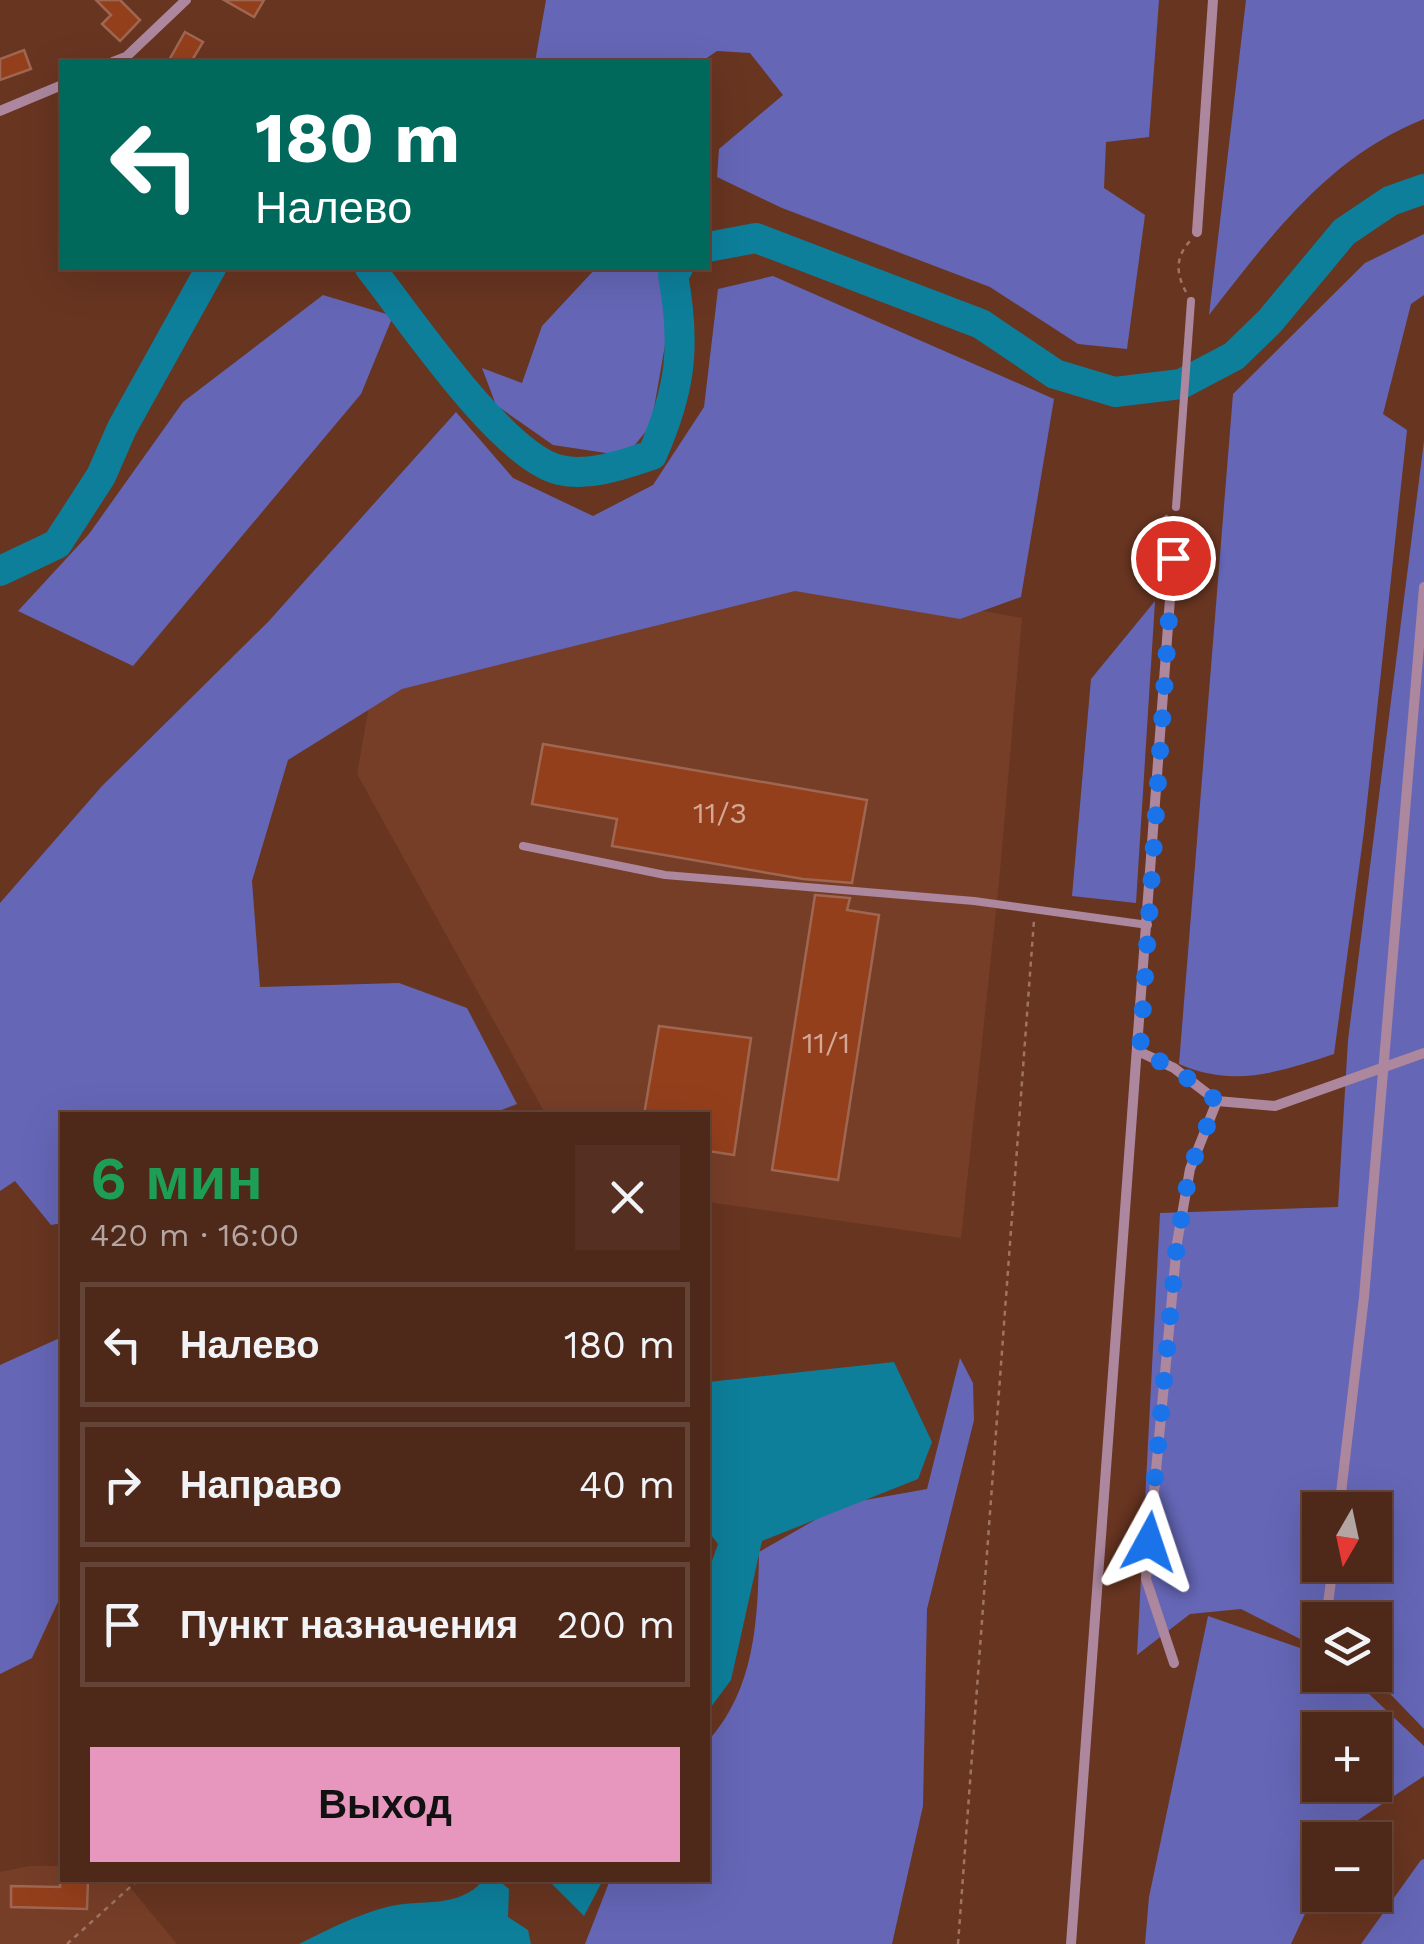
<!DOCTYPE html>
<html lang="ru">
<meta charset="utf-8">
<style>
:root{--surface:#4e2819;--page:#553022;--text:#f1f3f6;--muted:#b3a6a2;--line:#654438;--accent:#e797bd}
body{margin:0;font-family:"Work Sans",sans-serif;background:var(--page);color:var(--text);height:100vh;display:flex;flex-direction:column;font-size:38px;white-space:nowrap}
*{box-sizing:border-box;margin:0}
p{font-size:32px;color:var(--muted)}
.icon{flex:none;width:55px;height:55px;fill:none;stroke:currentColor;stroke-width:2;stroke-linecap:round;stroke-linejoin:round}
.map{position:relative;flex:1;overflow:hidden}
.drawer{position:absolute;left:60px;top:1112px;width:650px;height:770px;display:flex;flex-direction:column;background:var(--surface);border-radius:0px;box-shadow:0 10px 40px #0002,0 0 0 2px var(--line)}
.drawer>*{flex:none}
.guide{position:absolute;left:60px;top:60px;width:650px;height:210px;border-radius:0px;box-shadow:0 10px 40px #0002,0 0 0 2px var(--line);background:#00695c;color:#fff;overflow:hidden}
.needle{width:65px;rotate:189deg}
.buttons{position:absolute;left:1302px;top:1492px;display:grid;gap:20px}
.buttons a{display:grid;place-items:center;width:90px;height:90px;border-radius:0px;background:var(--surface);box-shadow:0 10px 40px #0002,0 0 0 2px var(--line);font-size:50px}
.pin{position:absolute;display:grid;place-items:center;width:85px;height:85px;color:#fff;margin:-42px;border:5px solid #fff;border-radius:50%;box-shadow:0 2px 10px #0007}
.me{position:absolute;width:110px;margin:-55px;rotate:5deg;stroke-linejoin:round;filter:drop-shadow(0 0 8px #0008)}
.turn{display:flex;align-items:center;gap:35px;height:210px;padding:0 30px;font-size:45px}
.turn .icon{width:130px;height:130px;stroke-width:2.5}
.turn b{display:block;font-size:70px;line-height:85px}
.round{display:grid;place-items:center;flex:none;width:105px;height:105px;border-radius:0px;background:var(--page)}
.head{display:flex;align-items:center;justify-content:space-between;height:170px;padding:0 30px}
h1{font-size:60px;font-weight:600;line-height:75px;color:#1e9e55}
.action{display:flex;gap:20px;margin-top:auto;padding:20px 30px}
.action a{flex:1;height:115px;border-radius:0px;background:var(--accent);color:#111;font-size:40px;font-weight:600;line-height:115px;text-align:center}
ul{padding:0;list-style:none}
li{display:flex;align-items:center;gap:30px;height:125px;margin:0 20px 15px;padding:0 10px;border:5px solid var(--line);border-radius:0px}
li div{flex:1}
li b{display:block;font-size:38px}
li em{font-style:normal}
.map>svg:first-child{display:block}
.built{fill:#773e27}
.green{fill:#6566b6;fill-rule:evenodd}
.water{fill:#0d7f9b}
.lines{fill:none;stroke-linecap:round;stroke-linejoin:round}
.river{stroke:#0d7f9b;stroke-width:30}
.building{fill:#943f1c;stroke:#9f6752;stroke-width:2.5}
.path{stroke:#9f7463;stroke-width:2.5;stroke-dasharray:5 5;stroke-linecap:butt}
.service{stroke:#ac879e;stroke-width:8}
.minor{stroke:#ac879e;stroke-width:10}
.route{stroke:#1a73e8;stroke-width:18;stroke-dasharray:0 32.4}
.labels{text-anchor:middle;dominant-baseline:central;stroke-width:10;stroke-linejoin:round;paint-order:stroke}
.number-label{font-size:30px;fill:#d4a796}
</style>
<div class="map">
<svg width="1424" height="1944" viewBox="0 0 1424 1944">
<rect width="100%" height="100%" fill="#683521"/>
<g class="built">
<path d="M 806,579 L 1022,618 L 999,882 L 961,1238 L 708,1202 L 708,1115 L 546,1115 L 357,774 L 383,627 Z"/>
<path d="M 29,1866 L 62,1866 L 62,1880 L 124,1880 L 177,1944 L 0,1944 L 0,1872 Z"/>
</g>
<g class="green">
<path d="M 546,0 L 1159,0 L 1149,137 L 1106,142 L 1104,188 L 1145,215 L 1127,349 L 1078,344 L 990,287 L 782,208 L 717,177 L 719,149 L 783,95 L 750,53 L 717,51 L 701,62 L 535,62 Z"/>
<path d="M 1246,0 L 1424,0 L 1424,119 C 1328,157 1271,236 1209,315 Z"/>
<path d="M 1424,234 L 1424,295 L 1411,304 L 1383,414 L 1407,430 L 1364,831 L 1334,1054 C 1280,1072 1233,1088 1179,1064 L 1233,394 L 1365,263 Z"/>
<path d="M 596,268 L 662,268 L 671,311 L 651,425 L 626,456 L 553,445 L 496,405 L 482,368 L 522,383 L 542,326 Z"/>
<path d="M 773,276 L 1054,399 L 1021,597 L 960,619 L 795,591 L 402,689 L 288,760 L 252,881 L 260,987 L 399,983 L 467,1008 L 517,1104 L 488,1115 L 62,1115 L 62,1223 L 51,1225 L 15,1181 L 0,1191 L 0,903 L 102,786 L 268,622 L 456,412 L 513,478 L 593,516 L 653,485 L 704,407 L 718,289 Z"/>
<path d="M 323,295 L 393,316 L 361,394 L 133,666 L 18,611 L 89,534 L 183,402 Z"/>
<path d="M 1424,441 L 1424,1729 L 1372,1675 L 1375,1620 L 1320,1620 L 1320,1649 L 1241,1609 L 1190,1614 L 1137,1655 L 1160,1213 L 1338,1207 L 1348,1040 ZM 1320,1510 L 1375,1510 L 1375,1565 L 1320,1565 Z"/>
<path d="M 1155,601 L 1136,903 L 1072,896 L 1091,679 Z"/>
<path d="M 62,1337 L 62,1593 L 32,1658 L 0,1674 L 0,1365 Z"/>
<path d="M 960,1358 L 973,1383 L 974,1420 L 927,1609 L 923,1806 L 892,1944 L 585,1944 L 610,1880 L 708,1880 L 708,1741 C 755,1689 758,1620 759,1552 L 843,1504 L 927,1489 Z"/>
<path d="M 1208,1616 L 1320,1655 L 1320,1675 L 1349,1675 L 1424,1746 L 1424,1776 L 1346,1828 L 1340,1840 L 1320,1840 L 1320,1881 L 1291,1944 L 1145,1944 L 1149,1897 ZM 1320,1730 L 1375,1730 L 1375,1785 L 1320,1785 Z"/>
<path d="M 1424,1859 L 1424,1944 L 1361,1944 L 1421,1860 Z"/>
</g>
<g class="water">
<path d="M 894,1362 L 932,1442 L 918,1479 L 762,1541 L 731,1680 L 708,1711 L 708,1572 L 718,1544 L 708,1531 L 708,1382 Z"/>
<path d="M 483,1880 L 498,1880 L 509,1889 L 508,1917 L 528,1930 L 531,1944 L 299,1944 C 327,1930 356,1915 387,1907 C 421,1898 459,1910 483,1880 Z"/>
<path d="M 548,1880 L 603,1880 L 584,1916 Z"/>
</g>
<g class="lines">
<g class="river">
<path d="M 708,247 L 756,238 L 981,324 L 1055,374 L 1115,392 L 1181,384 L 1234,356 L 1270,321 L 1344,232 L 1390,201 L 1424,189"/>
<path d="M 370,268 C 409,317 502,457 560,470 C 590,477 624,464 652,455 C 681,389 686,346 673,275 L 678,268"/>
<path d="M 0,571 L 57,544 L 101,476 L 122,428 L 211,268"/>
</g>
</g>
<g class="building">
<path d="M 96,0 L 120,0 L 140,20 L 120,41 L 102,24 L 111,15 Z"/>
<path d="M 224,0 L 264,0 L 254,17 Z"/>
<path d="M 185,32 L 203,42 L 191,62 L 168,62 Z"/>
<path d="M 24,50 L 31,69 L 0,80 L 0,59 Z"/>
<path d="M 543,744 L 867,800 L 852,883 L 803,879 L 612,846 L 617,819 L 532,804 Z"/>
<path d="M 815,895 L 850,898 L 847,910 L 879,915 L 838,1180 L 772,1170 Z"/>
<path d="M 659,1026 L 751,1038 L 734,1155 L 708,1151 L 708,1115 L 644,1115 Z"/>
<path d="M 60,1880 L 88,1880 L 87,1909 L 11,1907 L 11,1886 L 60,1887 Z"/>
</g>
<g class="lines">
<g class="path">
<path d="M 1186,292 C 1176,274 1175,257 1190,241"/>
<path d="M 1163,553 L 1157,549 L 1159,522 L 1169,514"/>
<path d="M 67,1944 L 138,1880"/>
<path d="M 958,1944 L 1034,920"/>
</g>
<g class="service">
<path d="M 1176,507 L 1191,301"/>
<path d="M 523,846 L 665,875 L 974,901 L 1148,925"/>
</g>
<g class="minor">
<path d="M 113,62 L 126,57 L 186,0"/>
<path d="M 0,111 L 62,85"/>
<path d="M 1197,232 L 1213,0"/>
<path d="M 1140,1052 L 1174,1068 L 1217,1101 L 1275,1106 L 1424,1053"/>
<path d="M 1339,1510 L 1364,1297 L 1424,587"/>
<path d="M 1326,1620 L 1333,1565"/>
<path d="M 1174,1663 L 1146,1579 L 1177,1243 L 1190,1169 L 1217,1101"/>
<path d="M 1071,1944 L 1173,558"/>
</g>
</g>
<g class="lines">
<path class="route" d="M 1149,1542 L 1177,1243 L 1190,1169 L 1217,1101 L 1174,1068 L 1140,1052 L 1173,558"/>
</g>
<g class="labels">
<g class="number-label">
<text x="720" y="812">11/3</text>
<text x="826" y="1042">11/1</text>
</g>
</g>
</svg>
<div class="buttons">
<a><svg class="needle" viewBox="-14 -14 28 28"><path d="M0-13l5 13h-10z" fill="#e53935"/><path d="M0 13l5-13h-10z" fill="#b3a6a2"/></svg></a>
<a><svg class="icon" aria-label="layers" viewBox="0 0 24 24"><path d="M12 4l9 5-9 5-9-5zM3 14l9 5 9-5"/></svg></a>
<a>+</a>
<a>−</a>
</div>
<div class="pin" style="left:1173px;top:558px;background:#d93025"><svg class="icon" aria-label="arrive" viewBox="0 0 24 24"><path d="M6 21V4h12l-3 4 3 4H6"/></svg></div>
<svg class="me" style="left:1149px;top:1542px" viewBox="-20 -20 40 40"><path d="M0-17L14 15 0 8-14 15z" fill="#1a73e8" stroke="#fff" stroke-width="4"/></svg>
<div class="guide">
<div class="turn"><svg class="icon" aria-label="left" viewBox="0 0 24 24"><path d="M17 20v-9H6M10 6l-5 5 5 5"/></svg><div><b>180 m</b>Налево</div></div>
</div>
<section class="drawer">
<div class="head"><div><h1>6 мин</h1><p>420 m · 16:00</p></div><a class="round"><svg class="icon" aria-label="close" viewBox="0 0 24 24"><path d="M6 6l12 12M18 6L6 18"/></svg></a></div>
<ul>
<li><svg class="icon" aria-label="left" viewBox="0 0 24 24"><path d="M17 20v-9H6M10 6l-5 5 5 5"/></svg><div><b>Налево</b></div><em>180 m</em></li>
<li><svg class="icon" aria-label="right" viewBox="0 0 24 24"><path d="M7 20v-9h11M14 6l5 5-5 5"/></svg><div><b>Направо</b></div><em>40 m</em></li>
<li><svg class="icon" aria-label="arrive" viewBox="0 0 24 24"><path d="M6 21V4h12l-3 4 3 4H6"/></svg><div><b>Пункт назначения</b></div><em>200 m</em></li>
</ul>
<div class="action"><a>Выход</a></div>
</section>
</div>
